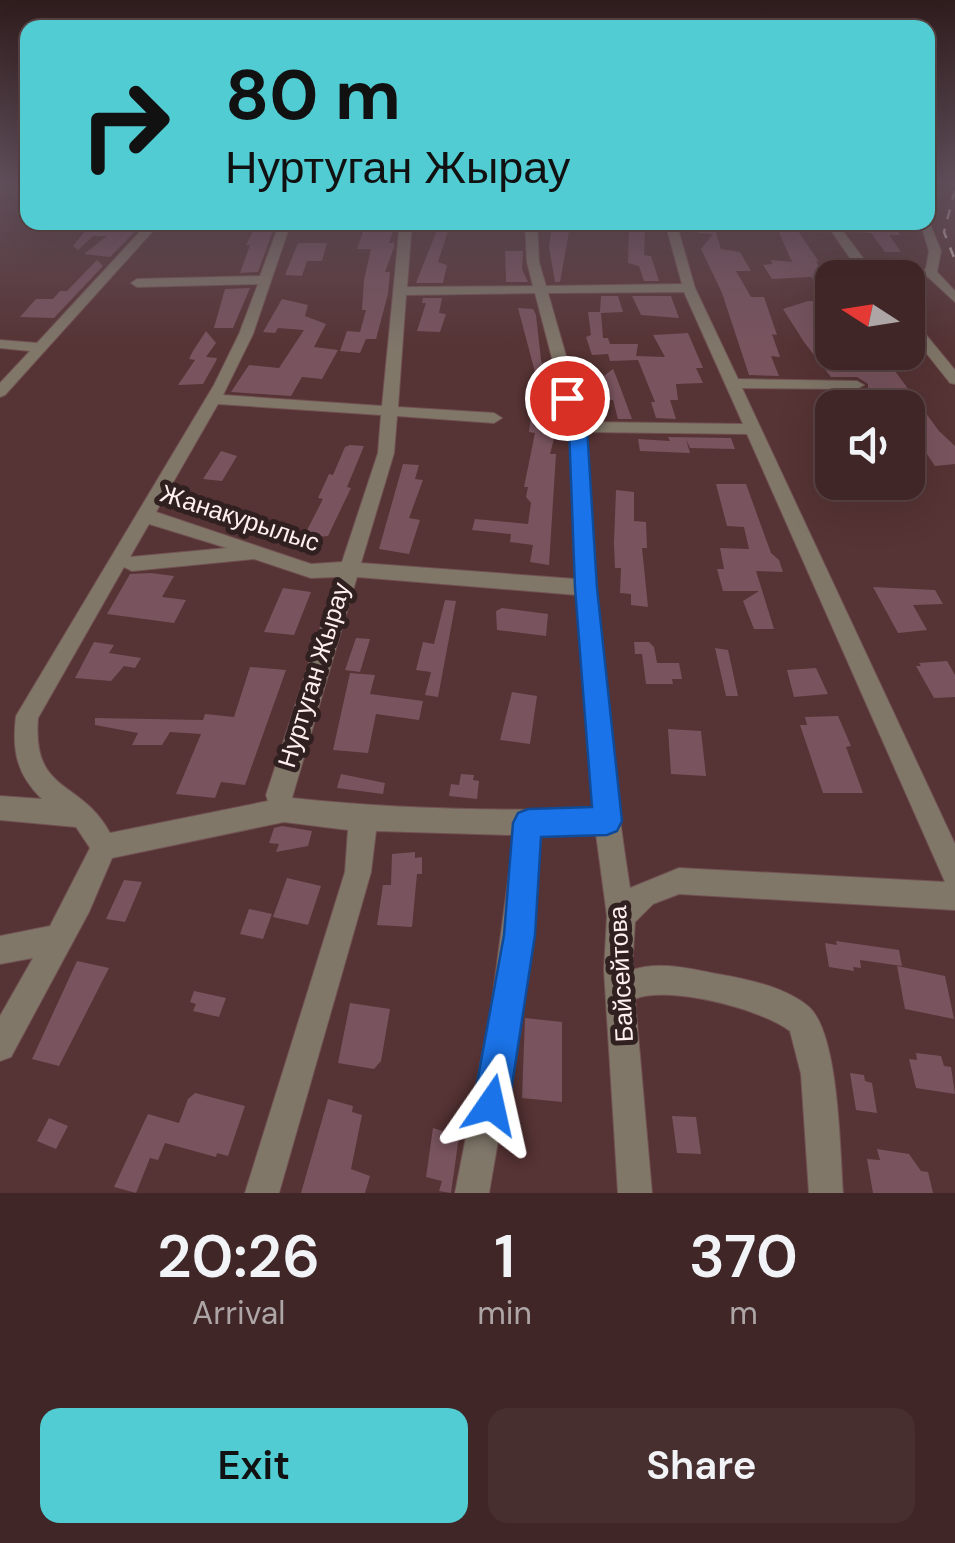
<!DOCTYPE html>
<meta charset="utf-8">
<style>
:root{--surface:#402627;--page:#472e2f;--text:#f1f3f6;--muted:#aea5a7;--line:#594344;--accent:#51ccd2}
body{margin:0;font-family:"DM Sans",sans-serif;background:var(--page);color:var(--text);height:100vh;display:flex;flex-direction:column;font-size:38px;white-space:nowrap}
*{box-sizing:border-box;margin:0}
p{font-size:32px;color:var(--muted)}
.icon{flex:none;width:55px;height:55px;fill:none;stroke:currentColor;stroke-width:2;stroke-linecap:round;stroke-linejoin:round}
.map{position:relative;height:1193px;overflow:hidden}
.panel{display:flex;flex-direction:column;background:var(--surface);flex:1}
.panel>*{flex:none}
.hud{position:absolute;left:20px;top:20px;width:915px;height:210px;border-radius:20px;box-shadow:0 10px 40px #0002,0 0 0 2px var(--line);background:#51ccd2;color:#111;overflow:hidden}
.needle{width:65px;rotate:282deg}
.tools{position:absolute;left:815px;top:260px;display:grid;gap:20px}
.tools a{display:grid;place-items:center;width:110px;height:110px;border-radius:20px;background:var(--surface);box-shadow:0 10px 40px #0002,0 0 0 2px var(--line);font-size:50px}
.pin{position:absolute;display:grid;place-items:center;width:85px;height:85px;color:#fff;margin:-42px;border:5px solid #fff;border-radius:50%;box-shadow:0 2px 10px #0007}
.me{position:absolute;width:110px;margin:-55px;rotate:11deg;stroke-linejoin:round;filter:drop-shadow(0 0 8px #0008)}
.turn{display:flex;align-items:center;gap:35px;height:210px;padding:0 40px;font-size:45px}
.turn .icon{width:130px;height:130px;stroke-width:2.5}
.turn b{display:block;font-size:70px;line-height:85px}
.eta{display:flex;justify-content:space-evenly;align-items:center;height:170px;text-align:center}
.eta b{font-size:60px;font-weight:600;line-height:70px}
.cta{display:flex;gap:20px;margin-top:auto;padding:20px 40px}
.cta a{flex:1;height:115px;border-radius:20px;background:var(--accent);color:#111;font-size:40px;font-weight:600;line-height:115px;text-align:center}
.cta a+a{background:var(--page);color:var(--text)}
.map>svg:first-child{display:block}
.building{fill:#79545f}
.lines{fill:none;stroke-linecap:round;stroke-linejoin:round}
.minor-casing{stroke:#715152;stroke-width:2}
.minor{fill:#807769;fill-rule:evenodd}
.rail{stroke:#d8c6c5;stroke-width:2.5;stroke-dasharray:10 10;stroke-linecap:butt}
.route{fill:#1a73e8;stroke:#114b97;stroke-width:2.5}
.labels{text-anchor:middle;dominant-baseline:central;stroke-width:10;stroke-linejoin:round;paint-order:stroke}
.street-label{font-size:25px;fill:#fef0ef;stroke:#312020}
</style>
<div class="map">
<svg width="955" height="1193" viewBox="0 0 955 1193">
<rect width="100%" height="100%" fill="#563334"/>
<g class="building">
<path d="M 92,222 L 106,224 L 142,224 L 110,257 L 84,254 L 107,236 L 93,236 L 78,250 L 73,246 Z"/>
<path d="M 276,222 L 258,272 L 240,273 L 250,245 L 246,245 L 257,223 Z"/>
<path d="M 383,222 L 396,222 L 389,243 L 394,243 L 394,247 L 385,272 L 390,272 L 388,294 L 376,339 L 366,339 L 360,353 L 340,351 L 347,331 L 360,332 L 366,310 L 362,310 L 364,280 L 371,249 L 357,249 L 363,232 L 378,232 Z"/>
<path d="M 695,222 L 713,222 L 721,249 L 740,252 L 751,271 L 736,271 L 751,297 L 764,297 L 777,335 L 772,334 L 780,357 L 771,356 L 779,376 L 749,375 L 722,293 L 701,249 L 713,234 L 698,233 Z"/>
<path d="M 854,223 L 893,224 L 900,235 L 889,235 L 901,252 L 885,252 L 871,233 L 854,232 Z"/>
<path d="M 552,225 L 570,226 L 560,282 L 555,282 L 549,247 Z"/>
<path d="M 629,227 L 645,229 L 644,255 L 651,256 L 659,281 L 644,281 L 639,266 L 628,263 Z"/>
<path d="M 777,228 L 796,228 L 819,262 L 816,261 L 832,293 L 832,352 L 884,356 L 939,431 L 955,446 L 955,464 L 935,466 L 916,438 L 921,438 L 908,415 L 908,408 L 902,408 L 890,390 L 868,390 L 868,384 L 857,377 L 831,377 L 804,342 L 783,309 L 808,301 L 830,301 L 811,277 L 772,279 L 763,265 L 772,264 L 771,260 L 792,262 Z"/>
<path d="M 437,230 L 448,231 L 438,262 L 447,265 L 443,283 L 416,283 Z"/>
<path d="M 298,243 L 327,243 L 322,261 L 307,261 L 302,276 L 285,275 Z"/>
<path d="M 505,251 L 523,251 L 522,269 L 528,282 L 506,282 Z"/>
<path d="M 97,260 L 103,266 L 54,318 L 20,317 L 36,299 L 53,299 L 60,291 L 67,291 Z"/>
<path d="M 250,288 L 233,328 L 214,328 L 225,289 Z"/>
<path d="M 601,296 L 618,296 L 623,312 L 601,313 L 603,338 L 608,338 L 610,344 L 638,344 L 636,356 L 665,357 L 653,335 L 688,333 L 703,368 L 696,368 L 703,383 L 676,384 L 678,400 L 670,400 L 676,419 L 656,418 L 651,402 L 655,402 L 638,360 L 610,361 L 608,354 L 592,355 L 586,337 L 591,335 L 588,312 L 600,312 Z"/>
<path d="M 632,296 L 671,296 L 679,318 L 641,315 Z"/>
<path d="M 423,298 L 442,298 L 439,313 L 446,314 L 440,332 L 417,331 L 426,303 L 422,303 Z"/>
<path d="M 282,299 L 308,305 L 305,316 L 326,324 L 314,347 L 338,350 L 322,379 L 302,377 L 291,396 L 231,392 L 249,365 L 279,368 L 304,330 L 278,328 L 275,333 L 263,332 Z"/>
<path d="M 518,308 L 533,309 L 536,315 L 541,360 L 553,396 L 550,425 L 556,431 L 550,454 L 556,454 L 549,565 L 530,562 L 533,545 L 510,542 L 511,534 L 472,530 L 475,519 L 528,524 L 531,503 L 526,497 L 528,487 L 524,487 L 535,433 L 529,432 L 534,386 L 532,376 L 536,376 Z"/>
<path d="M 206,331 L 216,343 L 206,357 L 217,358 L 216,361 L 203,384 L 178,385 L 195,360 L 189,359 L 193,351 Z"/>
<path d="M 613,369 L 616,376 L 632,419 L 618,419 L 613,400 L 590,401 L 587,390 L 605,389 L 601,378 Z"/>
<path d="M 668,437 L 731,438 L 735,449 L 690,448 L 686,439 L 690,453 L 640,451 L 638,439 L 670,441 Z"/>
<path d="M 350,445 L 364,446 L 347,487 L 351,488 L 328,536 L 303,538 L 323,499 L 318,498 L 329,474 L 333,475 L 345,447 Z"/>
<path d="M 221,451 L 237,456 L 222,481 L 203,479 Z"/>
<path d="M 403,464 L 419,465 L 415,479 L 423,480 L 409,518 L 420,520 L 409,554 L 379,549 Z"/>
<path d="M 716,484 L 746,484 L 771,553 L 779,560 L 783,572 L 756,571 L 774,629 L 754,629 L 743,601 L 759,591 L 723,591 L 717,569 L 724,569 L 720,548 L 749,549 L 744,527 L 727,526 Z"/>
<path d="M 616,490 L 634,492 L 634,521 L 646,522 L 647,548 L 642,548 L 648,607 L 631,605 L 631,594 L 620,593 L 621,568 L 615,568 L 614,543 Z"/>
<path d="M 151,573 L 174,576 L 162,597 L 186,600 L 174,623 L 107,614 L 130,574 Z"/>
<path d="M 873,587 L 935,590 L 943,604 L 913,605 L 927,630 L 898,633 Z"/>
<path d="M 283,588 L 311,592 L 294,635 L 264,632 Z"/>
<path d="M 445,600 L 456,601 L 438,697 L 425,695 L 431,672 L 416,670 L 423,642 L 434,644 Z"/>
<path d="M 502,608 L 548,614 L 546,636 L 497,630 L 496,611 Z"/>
<path d="M 356,638 L 370,639 L 360,672 L 345,670 Z"/>
<path d="M 94,642 L 114,645 L 109,653 L 141,658 L 135,668 L 124,666 L 111,681 L 75,678 Z"/>
<path d="M 634,642 L 649,642 L 654,647 L 657,663 L 679,663 L 682,679 L 672,679 L 673,684 L 646,684 L 642,654 L 635,654 Z"/>
<path d="M 715,648 L 728,650 L 738,696 L 726,696 Z"/>
<path d="M 947,661 L 955,675 L 955,697 L 934,698 L 916,666 L 921,666 L 919,663 Z"/>
<path d="M 250,667 L 286,670 L 245,785 L 221,782 L 215,798 L 176,794 L 201,734 L 170,732 L 162,745 L 132,745 L 138,733 L 95,725 L 95,718 L 203,720 L 205,714 L 234,717 Z"/>
<path d="M 816,668 L 828,694 L 794,697 L 787,670 Z"/>
<path d="M 350,673 L 375,675 L 370,694 L 423,701 L 419,720 L 376,714 L 368,753 L 333,750 Z"/>
<path d="M 512,692 L 537,696 L 530,744 L 500,740 Z"/>
<path d="M 838,716 L 851,746 L 846,747 L 863,793 L 823,793 L 800,725 L 807,725 L 805,717 Z"/>
<path d="M 668,729 L 701,731 L 706,776 L 671,774 Z"/>
<path d="M 341,774 L 385,783 L 383,794 L 337,788 Z"/>
<path d="M 461,774 L 474,775 L 473,780 L 479,781 L 477,799 L 449,796 L 451,784 L 459,785 Z"/>
<path d="M 282,826 L 312,831 L 308,846 L 276,852 L 279,844 L 269,843 L 274,828 Z"/>
<path d="M 415,852 L 415,858 L 422,857 L 422,874 L 417,874 L 412,927 L 377,925 L 383,885 L 391,885 L 392,854 Z"/>
<path d="M 287,878 L 321,886 L 308,925 L 273,917 Z"/>
<path d="M 124,880 L 142,882 L 125,922 L 106,919 Z"/>
<path d="M 249,909 L 272,914 L 263,939 L 240,934 Z"/>
<path d="M 836,941 L 899,950 L 902,966 L 860,960 L 861,968 L 853,967 L 854,971 L 829,967 L 825,943 L 837,945 Z"/>
<path d="M 77,961 L 109,968 L 59,1066 L 32,1059 Z"/>
<path d="M 897,966 L 945,976 L 954,1019 L 905,1009 Z"/>
<path d="M 194,991 L 226,998 L 219,1017 L 193,1011 L 196,1004 L 190,1002 Z"/>
<path d="M 350,1003 L 390,1009 L 381,1061 L 374,1069 L 338,1063 Z"/>
<path d="M 525,1018 L 562,1022 L 562,1102 L 522,1098 Z"/>
<path d="M 916,1053 L 941,1056 L 944,1066 L 951,1067 L 955,1094 L 916,1088 L 909,1059 L 917,1060 Z"/>
<path d="M 850,1073 L 864,1075 L 865,1081 L 872,1083 L 877,1113 L 856,1110 Z"/>
<path d="M 195,1093 L 245,1106 L 228,1156 L 217,1153 L 216,1157 L 165,1143 L 158,1160 L 150,1158 L 136,1193 L 114,1187 L 148,1114 L 179,1123 L 188,1099 Z"/>
<path d="M 328,1099 L 353,1106 L 352,1112 L 362,1115 L 351,1169 L 370,1176 L 365,1193 L 301,1193 Z"/>
<path d="M 672,1116 L 696,1117 L 701,1154 L 677,1153 Z"/>
<path d="M 49,1118 L 68,1126 L 56,1149 L 37,1141 Z"/>
<path d="M 433,1128 L 459,1136 L 451,1193 L 439,1191 L 442,1181 L 426,1177 Z"/>
<path d="M 877,1149 L 909,1154 L 921,1171 L 928,1172 L 933,1193 L 873,1193 L 867,1159 L 880,1160 Z"/>
</g>
<g class="lines">
<g class="minor-casing">
<g id="minor">
<path d="M 928,219 L 941,251 L 937,272 L 955,291 L 955,302 L 928,277 L 864,278 L 825,222 L 836,222 L 872,270 L 926,269 L 929,251 L 920,222 L 928,222 Z"/>
<path d="M 149,222 L 161,222 L 5,395 L 0,397 L 0,383 L 30,351 L 0,348 L 0,340 L 37,343 Z"/>
<path d="M 280,222 L 291,222 L 253,334 L 223,395 L 382,406 L 400,222 L 412,222 L 407,287 L 533,286 L 527,262 L 525,222 L 537,222 L 539,262 L 546,286 L 682,284 L 665,222 L 676,222 L 695,288 L 738,379 L 857,381 L 864,385 L 857,389 L 742,388 L 955,844 L 955,910 L 679,894 L 653,904 L 635,922 L 632,970 C 662,960 694,970 723,975 C 751,980 787,988 809,1007 C 839,1034 840,1151 843,1193 L 809,1193 L 801,1074 L 790,1031 C 761,1009 669,985 635,999 L 652,1193 L 618,1193 L 604,970 L 607,916 L 596,834 L 540,835 L 521,1009 L 489,1193 L 455,1193 L 491,1009 L 514,835 L 376,831 L 371,872 L 279,1193 L 245,1193 L 345,872 L 348,830 L 284,822 L 112,858 L 89,912 L 11,1057 L 0,1061 L 0,1016 L 33,958 L 0,964 L 0,936 L 50,926 L 90,848 L 76,827 L 0,820 L 0,796 L 42,799 C 16,774 12,750 16,716 L 214,385 L 239,334 L 258,284 L 137,287 L 131,283 L 137,279 L 260,276 ZM 684,292 L 743,424 L 585,422 L 548,293 ZM 535,293 L 570,427 L 576,579 L 361,563 L 394,453 L 397,416 L 494,423 L 502,418 L 494,413 L 398,407 L 406,295 ZM 218,404 L 381,415 L 378,453 L 342,562 L 311,564 L 156,512 ZM 586,432 L 747,434 L 945,882 L 679,868 L 630,888 C 606,737 596,584 586,432 ZM 149,524 L 227,548 L 130,557 ZM 254,559 L 311,578 L 337,577 L 266,795 L 268,801 L 110,833 C 80,778 32,795 38,718 L 124,567 L 132,571 ZM 357,577 L 577,595 L 593,809 C 493,811 392,809 292,798 Z"/>
<path d="M 908,318 L 913,319 L 955,370 L 955,384 L 950,383 L 908,330 Z"/>
</g>
</g>
<use href="#minor" class="minor"/>
<path class="rail" d="M 955,190 L 944,232 L 955,260"/>
</g>
<linearGradient id="sky" x2="0" y2="1"><stop stop-color="#2f1c1d"/><stop offset="0.52" stop-color="#62505c"/><stop offset="1" stop-color="#62505c" stop-opacity="0"/></linearGradient>
<rect width="955" height="351" fill="url(#sky)"/>
<path class="route" d="M 567,392 L 576,398 L 587,427 L 597,588 L 622,821 L 617,831 L 607,835 L 541,837 L 535,935 L 509,1105 L 504,1118 L 491,1123 L 478,1118 L 473,1105 L 504,935 L 513,823 L 518,813 L 528,809 L 592,807 L 575,588 L 569,427 L 559,398 Z"/>
<g class="labels">
<g class="street-label">
<text transform="translate(240 518) rotate(18)">Жанакурылыс</text>
<text transform="translate(314 675) rotate(-73)">Нуртуган Жырау</text>
<text transform="translate(621 974) rotate(-93)">Байсейтова</text>
</g>
</g>
</svg>
<div class="tools">
<a><svg class="needle" viewBox="-14 -14 28 28"><path d="M0-13l5 13h-10z" fill="#e53935"/><path d="M0 13l5-13h-10z" fill="#aea5a7"/></svg></a>
<a><svg class="icon" aria-label="sound" viewBox="0 0 24 24"><path d="M4 9h4l5-4v14l-5-4H4zM17 9q2 3 0 6"/></svg></a>
</div>
<div class="pin" style="left:567px;top:398px;background:#d93025"><svg class="icon" aria-label="arrive" viewBox="0 0 24 24"><path d="M6 21V4h12l-3 4 3 4H6"/></svg></div>
<svg class="me" style="left:491px;top:1105px" viewBox="-20 -20 40 40"><path d="M0-17L14 15 0 8-14 15z" fill="#1a73e8" stroke="#fff" stroke-width="4"/></svg>
<div class="hud">
<div class="turn"><svg class="icon" aria-label="right" viewBox="0 0 24 24"><path d="M7 20v-9h11M14 6l5 5-5 5"/></svg><div><b>80 m</b>Нуртуган Жырау</div></div>
</div>
</div>
<section class="panel">
<div class="eta">
<div><b>20:26</b><p>Arrival</p></div>
<div><b>1</b><p>min</p></div>
<div><b>370</b><p>m</p></div>
</div>
<div class="cta"><a>Exit</a><a>Share</a></div>
</section>
